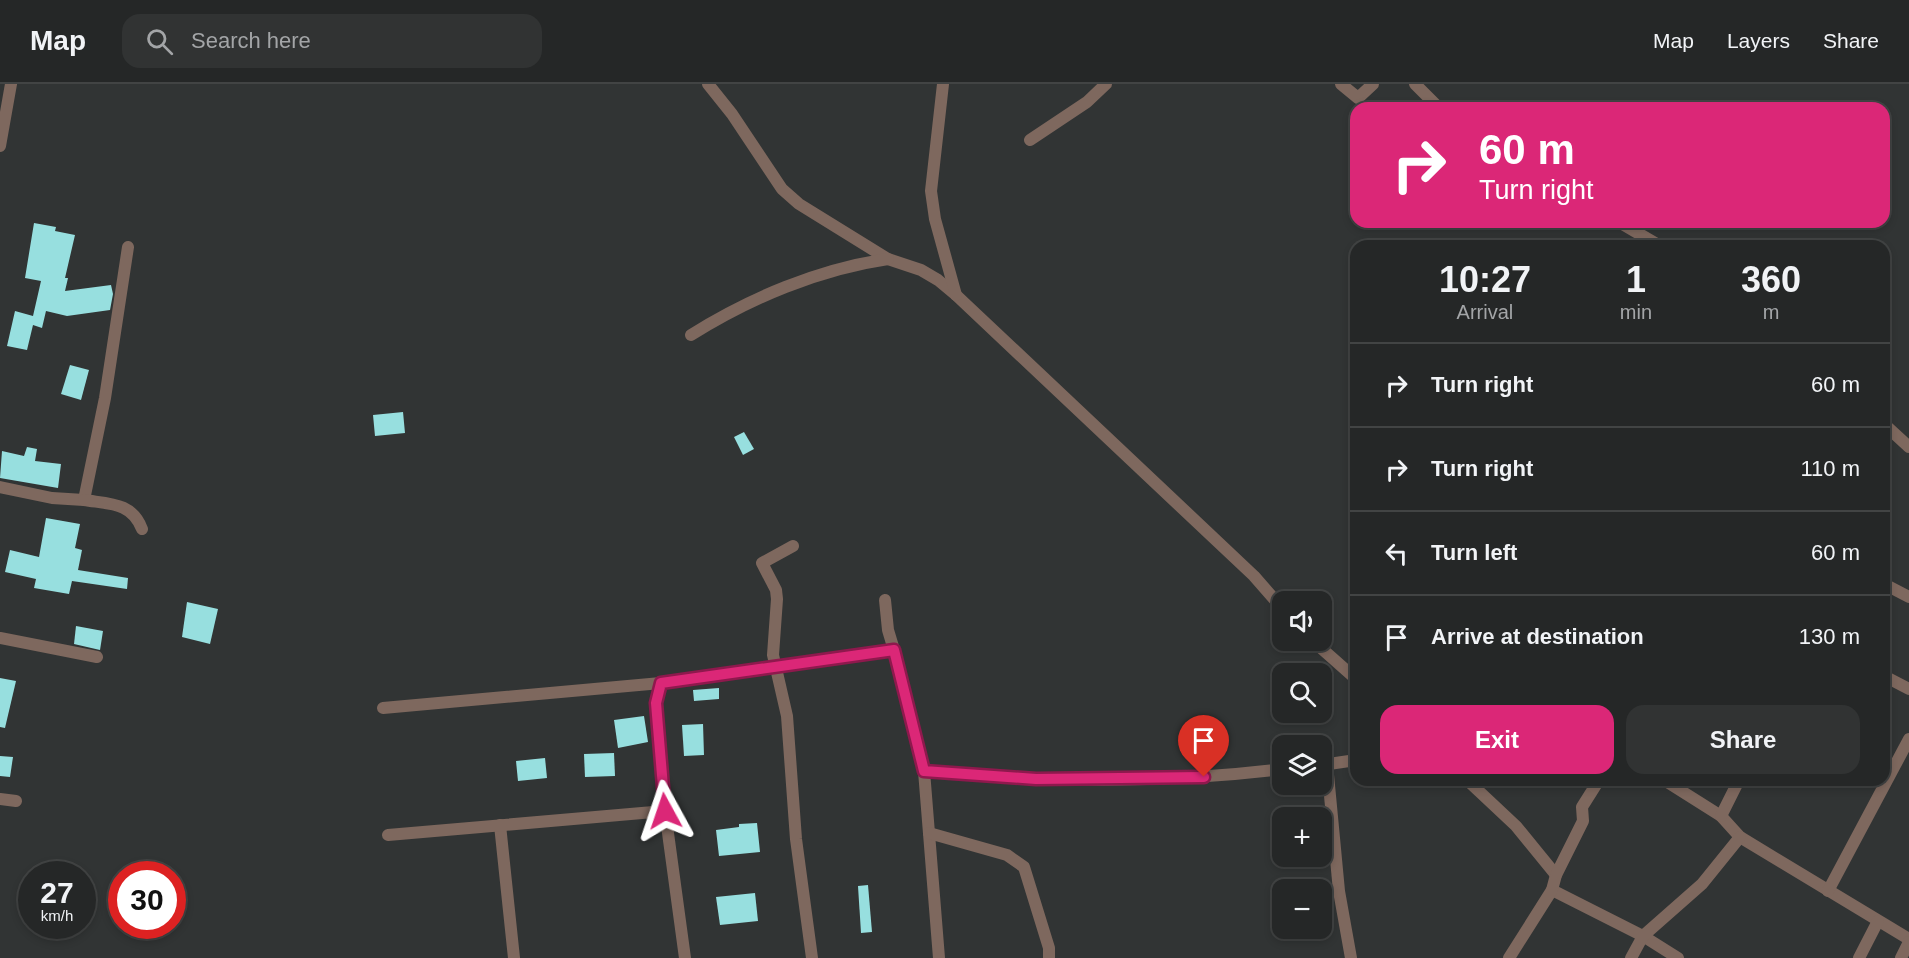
<!DOCTYPE html>
<meta charset="utf-8">
<style>
:root{--surface:#252727;--page:#313333;--text:#f1f3f6;--muted:#a3a5a7;--line:#424444;--accent:#db2777}
body{margin:0;font-family:Helvetica,sans-serif;background:var(--page);color:var(--text);height:100vh;display:flex;flex-direction:column;font-size:22px;white-space:nowrap}
*{box-sizing:border-box;margin:0}
p{font-size:20px;color:var(--muted)}
.icon{flex:none;width:33px;height:33px;fill:none;stroke:currentColor;stroke-width:2;stroke-linecap:round;stroke-linejoin:round}
.map{position:relative;flex:1;overflow:hidden}
.panel{position:absolute;left:1350px;top:156px;width:540px;height:546px;display:flex;flex-direction:column;background:var(--surface);border-radius:18px;box-shadow:0 3px 9px #0003,0 0 0 2px var(--line)}
.panel>*{flex:none}
.hud{position:absolute;left:1350px;top:18px;width:540px;height:126px;border-radius:18px;box-shadow:0 3px 9px #0003,0 0 0 2px var(--line);background:#db2777;color:#fff;overflow:hidden}
.tools{position:absolute;left:1272px;top:507px;display:grid;gap:12px}
.tools a{display:grid;place-items:center;width:60px;height:60px;border-radius:12px;background:var(--surface);box-shadow:0 3px 9px #0003,0 0 0 2px var(--line);font-size:30px}
.speed{position:absolute;left:18px;top:777px;display:flex;gap:12px;font-size:30px;font-weight:700;text-align:center}
.speed>*{display:grid;place-content:center;width:78px;height:78px;border-radius:50%;background:var(--surface);box-shadow:0 3px 9px #0003,0 0 0 2px var(--line);line-height:1}
.speed small{font-size:15px;font-weight:400}
.speed .limit{border:9px solid #d22;background:#fff;color:#111}
.pin{position:absolute;display:grid;place-items:center;width:51px;height:51px;color:#fff;margin:-62px -26px;border-radius:50% 50% 50% 0;rotate:-45deg;box-shadow:0 0 6px #0007}
.pin .icon{rotate:45deg}
.me{position:absolute;width:66px;margin:-33px;rotate:355deg;stroke-linejoin:round;filter:drop-shadow(0 0 4px #0008)}
.turn{display:flex;align-items:center;gap:21px;height:126px;padding:0 30px;font-size:27px}
.turn .icon{width:78px;height:78px;stroke-width:2.5}
.turn b{display:block;font-size:42px;line-height:51px}
.eta{display:flex;justify-content:space-evenly;align-items:center;height:102px;text-align:center}
.eta b{font-size:36px;font-weight:700;line-height:42px}
.button{display:flex;gap:12px;margin-top:auto;padding:12px 30px}
.button a{flex:1;height:69px;border-radius:18px;background:var(--accent);color:#fff;font-size:24px;font-weight:700;line-height:69px;text-align:center}
.button a+a{background:var(--page);color:var(--text)}
ul{padding:0;list-style:none}
li{display:flex;align-items:center;gap:18px;height:84px;padding:0 30px;border-top:2px solid var(--line)}
li div{flex:1}
li b{display:block;font-size:22px}
li em{font-style:normal}
header{display:flex;align-items:center;gap:36px;box-sizing:border-box;height:84px;padding:0 30px;background:var(--surface);border-bottom:2px solid var(--line)}
header strong{font-size:28px}
nav{display:flex;gap:33px;margin-inline-start:auto;font-size:21px}
.search{width:420px;height:54px;background:var(--page);display:flex;align-items:center;gap:15px;box-sizing:border-box;padding:0 21px;border-radius:18px;color:var(--muted);font-size:22px}
.map>svg:first-child{display:block}
.building{fill:#97dfdf}
.lines{fill:none;stroke-linecap:round;stroke-linejoin:round}
.minor{stroke:#7e685e;stroke-width:12}
.route-casing{stroke:#8e194d;stroke-width:15}
.route{stroke:#db2777;stroke-width:10}
</style>
<header>
<strong>Map</strong>
<div class="search"><svg class="icon" aria-label="search" viewBox="0 0 24 24"><circle cx="10" cy="10" r="6"/><path d="M15 15l6 6"/></svg>Search here</div>
<nav><a>Map</a><a>Layers</a><a>Share</a></nav>
</header>
<div class="map">
<svg width="1909" height="874" viewBox="0 0 1909 874">
<rect width="100%" height="100%" fill="#313434"/>
<g class="building">
<path d="M 34,139 L 56,143 L 55,147 L 75,151 L 65,194 L 68,194 L 65,207 L 111,201 L 113,210 L 110,226 L 67,232 L 46,227 L 42,244 L 33,241 L 27,266 L 7,262 L 15,227 L 33,232 L 41,197 L 25,194 Z"/>
<path d="M 70,281 L 89,286 L 81,316 L 61,310 Z"/>
<path d="M 403,328 L 405,349 L 375,352 L 373,331 Z"/>
<path d="M 744,348 L 754,365 L 743,371 L 734,353 Z"/>
<path d="M 27,363 L 37,365 L 35,377 L 61,380 L 58,404 L 0,394 L 2,367 L 24,372 Z"/>
<path d="M 46,434 L 80,440 L 75,464 L 82,466 L 78,486 L 128,494 L 127,505 L 72,497 L 69,510 L 34,504 L 36,495 L 5,488 L 10,466 L 39,473 Z"/>
<path d="M 187,518 L 218,525 L 210,560 L 182,553 Z"/>
<path d="M 76,542 L 103,547 L 100,566 L 74,560 Z"/>
<path d="M 0,594 L 16,597 L 5,644 L 0,643 Z"/>
<path d="M 719,604 L 719,615 L 694,617 L 693,606 Z"/>
<path d="M 644,632 L 648,658 L 618,664 L 614,636 Z"/>
<path d="M 703,640 L 704,671 L 684,672 L 682,641 Z"/>
<path d="M 614,669 L 615,692 L 585,693 L 584,670 Z"/>
<path d="M 0,672 L 13,673 L 10,693 L 0,692 Z"/>
<path d="M 545,674 L 547,694 L 518,697 L 516,677 Z"/>
<path d="M 757,739 L 760,768 L 719,772 L 716,746 L 739,743 L 739,740 Z"/>
<path d="M 868,801 L 872,848 L 861,849 L 858,802 Z"/>
<path d="M 755,809 L 758,837 L 720,841 L 716,813 Z"/>
</g>
<g class="lines">
<g class="minor">
<path d="M 708,0 L 732,30 L 782,105 L 799,120 L 888,175 L 921,186 L 938,196 L 956,211 L 1254,492 L 1282,524"/>
<path d="M 943,0 L 931,107 L 935,135 L 956,211"/>
<path d="M 1341,0 L 1358,14 L 1373,0"/>
<path d="M 1415,0 L 1439,24"/>
<path d="M 1030,56 L 1087,18 L 1106,0"/>
<path d="M 0,62 L 11,0"/>
<path d="M 1619,138 L 1660,162"/>
<path d="M 691,251 C 750,214 819,185 888,175"/>
<path d="M 1884,340 L 1909,363"/>
<path d="M 0,403 L 52,414 L 84,416 L 105,314 L 128,163"/>
<path d="M 84,416 C 109,420 132,418 142,445"/>
<path d="M 793,462 L 762,479 L 776,506 L 777,515 L 773,571 L 787,632 L 796,755 L 812,874"/>
<path d="M 1884,500 L 1909,513"/>
<path d="M 885,516 L 888,546 L 894,566"/>
<path d="M 0,554 L 97,573"/>
<path d="M 1312,556 L 1356,595"/>
<path d="M 1884,592 L 1909,605"/>
<path d="M 661,599 L 656,619 L 665,727 L 685,874"/>
<path d="M 383,624 L 661,599 L 894,566 L 924,687 L 939,874"/>
<path d="M 1327,680 L 1339,807 L 1351,874"/>
<path d="M 1322,681 L 1356,676"/>
<path d="M 924,687 C 1043,698 1164,700 1282,685"/>
<path d="M 1467,696 L 1516,742 L 1556,791"/>
<path d="M 1664,696 L 1721,732 L 1740,753 L 1909,855"/>
<path d="M 0,715 L 16,717"/>
<path d="M 1721,732 L 1739,696"/>
<path d="M 500,741 L 514,874"/>
<path d="M 929,749 L 1007,771 L 1024,783 L 1049,864 L 1049,874"/>
<path d="M 388,751 L 665,727"/>
<path d="M 1552,806 L 1643,852 L 1678,874"/>
<path d="M 1828,807 L 1909,655"/>
<path d="M 1509,874 L 1552,806 L 1556,791 L 1583,737 L 1582,723 L 1599,696"/>
<path d="M 1631,874 L 1643,852 L 1702,800 L 1740,753"/>
<path d="M 1859,874 L 1878,837"/>
<path d="M 1901,874 L 1909,858"/>
</g>
</g>
<g class="lines">
<g class="route-casing">
<path id="route" d="M 665,727 L 656,619 L 661,599 L 894,566 L 924,687 L 1036,695 L 1204,693"/>
</g>
<use href="#route" class="route"/>
</g>
</svg>
<div class="tools">
<a><svg class="icon" aria-label="sound" viewBox="0 0 24 24"><path d="M4 9h4l5-4v14l-5-4H4zM17 9q2 3 0 6"/></svg></a>
<a><svg class="icon" aria-label="search" viewBox="0 0 24 24"><circle cx="10" cy="10" r="6"/><path d="M15 15l6 6"/></svg></a>
<a><svg class="icon" aria-label="layers" viewBox="0 0 24 24"><path d="M12 4l9 5-9 5-9-5zM3 14l9 5 9-5"/></svg></a>
<a>+</a>
<a>−</a>
</div>
<div class="speed"><div>27<small>km/h</small></div><div class="limit">30</div></div>
<div class="pin" style="left:1204px;top:693px;background:#d93025"><svg class="icon" aria-label="arrive" viewBox="0 0 24 24"><path d="M6 21V4h12l-3 4 3 4H6"/></svg></div>
<svg class="me" style="left:665px;top:727px" viewBox="-20 -20 40 40"><path d="M0-17L14 15 0 8-14 15z" fill="#db2777" stroke="#fff" stroke-width="4"/></svg>
<div class="hud">
<div class="turn"><svg class="icon" aria-label="right" viewBox="0 0 24 24"><path d="M7 20v-9h11M14 6l5 5-5 5"/></svg><div><b>60 m</b>Turn right</div></div>
</div>
<section class="panel">
<div class="eta">
<div><b>10:27</b><p>Arrival</p></div>
<div><b>1</b><p>min</p></div>
<div><b>360</b><p>m</p></div>
</div>
<ul>
<li><svg class="icon" aria-label="right" viewBox="0 0 24 24"><path d="M7 20v-9h11M14 6l5 5-5 5"/></svg><div><b>Turn right</b></div><em>60 m</em></li>
<li><svg class="icon" aria-label="right" viewBox="0 0 24 24"><path d="M7 20v-9h11M14 6l5 5-5 5"/></svg><div><b>Turn right</b></div><em>110 m</em></li>
<li><svg class="icon" aria-label="left" viewBox="0 0 24 24"><path d="M17 20v-9H6M10 6l-5 5 5 5"/></svg><div><b>Turn left</b></div><em>60 m</em></li>
<li><svg class="icon" aria-label="arrive" viewBox="0 0 24 24"><path d="M6 21V4h12l-3 4 3 4H6"/></svg><div><b>Arrive at destination</b></div><em>130 m</em></li>
</ul>
<div class="button"><a>Exit</a><a>Share</a></div>
</section>
</div>
